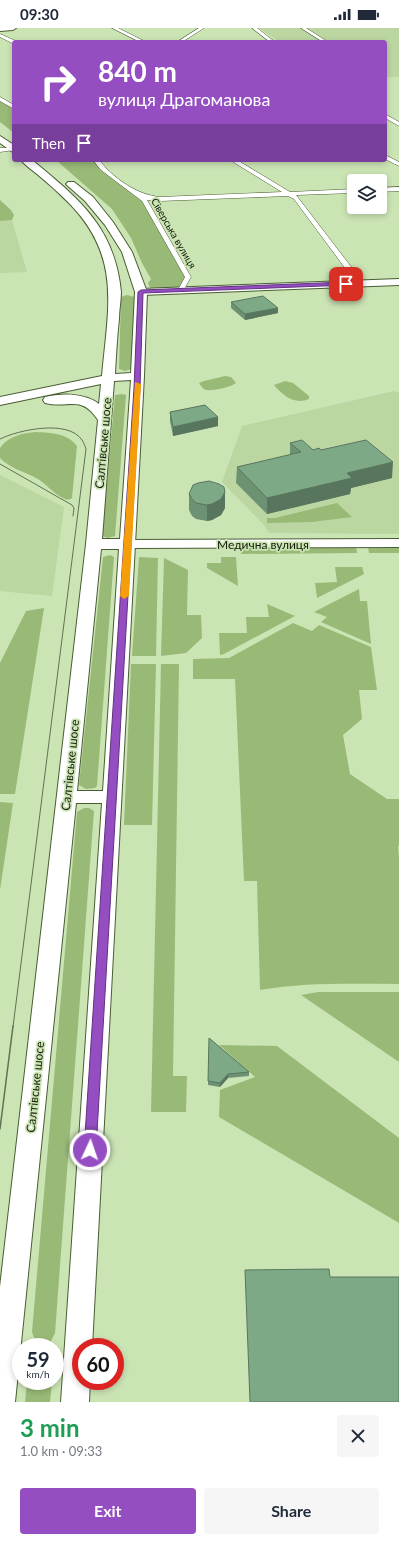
<!DOCTYPE html>
<meta charset="utf-8">
<style>
:root{--surface:#fff;--page:#f6f6f7;--text:#1f2937;--muted:#747a83;--accent:#954ec2}
body{margin:0;font-family:Lato,sans-serif;background:var(--page);color:var(--text);height:100vh;display:flex;flex-direction:column;font-size:15px;white-space:nowrap}
*{box-sizing:border-box;margin:0}
p{font-size:13px;color:var(--muted)}
.icon{flex:none;width:22px;height:22px;fill:none;stroke:currentColor;stroke-width:2;stroke-linecap:round;stroke-linejoin:round}
.map{position:relative;height:1374px;overflow:hidden}
.side{display:flex;flex-direction:column;background:var(--surface);flex:1}
.side>*{flex:none}
.banner{position:absolute;left:12px;top:12px;width:375px;height:122px;border-radius:4px;box-shadow:0 2px 6px #0003;background:#954ec2;color:#fff;overflow:hidden}
.tools{position:absolute;left:347px;top:146px;display:grid;gap:8px}
.tools a{display:grid;place-items:center;width:40px;height:40px;border-radius:4px;background:var(--surface);box-shadow:0 2px 6px #0003;font-size:20px}
.speed{position:absolute;left:12px;top:1310px;display:flex;gap:8px;font-size:20px;font-weight:700;text-align:center}
.speed>*{display:grid;place-content:center;width:52px;height:52px;border-radius:50%;background:var(--surface);box-shadow:0 2px 6px #0003;line-height:1}
.speed small{font-size:10px;font-weight:400}
.speed .limit{border:6px solid #d22;background:#fff;color:#111}
.pin{position:absolute;display:grid;place-items:center;width:34px;height:34px;color:#fff;margin:-17px;border-radius:8px;box-shadow:0 2px 6px #0006}
.me{position:absolute;width:44px;margin:-22px;rotate:3deg;stroke-linejoin:round;filter:drop-shadow(0 0 3px #0008)}
.turn{display:flex;align-items:center;gap:14px;height:84px;padding:0 20px;font-size:18px}
.turn .icon{width:52px;height:52px;stroke-width:2.5}
.turn b{display:block;font-size:28px;line-height:34px}
.then{display:flex;align-items:center;height:38px;padding:0 20px;background:#0003;gap:8px;font-size:15px}
.round{display:grid;place-items:center;flex:none;width:42px;height:42px;border-radius:4px;background:var(--page)}
.head{display:flex;align-items:center;justify-content:space-between;height:68px;padding:0 20px}
h1{font-size:24px;font-weight:700;line-height:30px;color:#1e9e55}
.button{display:flex;gap:8px;margin-top:auto;padding:8px 20px}
.button a{flex:1;height:46px;border-radius:4px;background:var(--accent);color:#fff;font-size:16px;font-weight:700;line-height:46px;text-align:center}
.button a+a{background:var(--page);color:var(--text)}
.status{display:flex;justify-content:space-between;align-items:center;height:28px;padding:0 20px;background:var(--surface);direction:ltr}
.status svg{height:11px;fill:currentColor}
.map>svg:first-child{display:block}
.built{fill:#bcd6a2}
.green{fill:#99ba77}
.lines{fill:none;stroke-linecap:round;stroke-linejoin:round}
.minor-casing{stroke:#495d33;stroke-width:1}
.tertiary-casing{stroke:#495d33;stroke-width:2}
.secondary-casing{stroke:#495d33;stroke-width:2}
.primary-casing{stroke:#495d33;stroke-width:2}
.minor{fill:#fff;fill-rule:evenodd}
.tertiary{fill:#fff;fill-rule:evenodd}
.secondary{fill:#fff;fill-rule:evenodd}
.primary{fill:#fff;fill-rule:evenodd}
.tram-far1{stroke:#617152;stroke-width:1}
.tram{stroke:#617152;stroke-width:1.5}
.wall{fill:#6c9173}
.shaded-wall{fill:#58765e}
.building{fill:#7ea986;stroke:#58765e}
.route{fill:#954ec2;stroke:#61337e}
.slow{fill:#f59e0b}
.labels{text-anchor:middle;dominant-baseline:central;stroke-width:3.5;stroke-linejoin:round;paint-order:stroke}
.far-street-label{font-size:10px;fill:#141c0b;stroke:#cbe4b4}
.street-label{font-size:12px;fill:#141c0b;stroke:#cbe4b4}
</style>
<div class="status"><b>09:30</b><svg viewBox="0 0 49 12"><path d="M0 12V9h3v3zM5 12V6h3v6zM10 12V3h3v9zM15 12V0h3v12zM26 1h20v11H26zM47 4h2v5h-2z"/></svg></div>
<div class="map">
<svg width="399" height="1374" viewBox="0 0 399 1374">
<rect width="100%" height="100%" fill="#cbe4b4"/>
<g class="built">
<path d="M 259,0 L 399,0 L 399,49 L 385,49 L 385,14 L 280,14 Z"/>
<path d="M 12,192 L 27,244 L 0,245 L 0,193 Z"/>
<path d="M 394,363 L 399,365 L 399,506 L 269,505 L 264,497 L 222,454 L 242,398 Z"/>
<path d="M 0,447 L 64,479 L 52,568 L 0,563 Z"/>
</g>
<g class="green">
<path d="M 0,71 L 14,79 L 14,105 L 0,94 Z"/>
<path d="M 56,132 L 96,132 L 144,172 L 188,249 L 181,262 L 152,263 L 148,255 L 151,251 L 142,235 L 131,210 L 112,181 Z"/>
<path d="M 0,172 L 11,182 L 14,187 L 12,192 L 0,193 Z"/>
<path d="M 127,267 L 135,269 L 131,341 L 125,343 L 119,341 L 121,269 Z"/>
<path d="M 225,348 L 231,349 L 236,355 C 231,359 214,363 206,362 C 203,361 201,358 199,355 L 204,353 Z"/>
<path d="M 285,353 L 293,355 L 309,368 L 309,371 C 295,377 283,368 274,357 Z"/>
<path d="M 122,366 L 126,367 L 115,508 L 108,510 L 102,508 L 115,367 Z"/>
<path d="M 36,404 C 52,405 67,405 77,418 L 72,470 C 69,472 67,472 63,470 C 53,465 47,457 38,451 C 26,444 9,440 0,430 L 0,420 C 8,408 23,405 36,404 Z"/>
<path d="M 337,475 L 352,489 L 312,494 L 267,495 L 267,490 L 275,490 Z"/>
<path d="M 356,519 L 357,525 L 241,526 L 240,520 Z"/>
<path d="M 368,519 L 399,519 L 399,525 L 369,525 Z"/>
<path d="M 110,527 L 114,529 L 97,758 L 95,760 L 86,761 L 79,757 L 103,529 Z"/>
<path d="M 139,529 L 158,530 L 156,628 L 132,628 Z"/>
<path d="M 221,529 L 236,529 L 238,558 L 207,540 L 207,535 L 221,535 Z"/>
<path d="M 164,530 L 188,542 L 187,587 L 201,587 L 202,610 L 186,625 L 161,628 Z"/>
<path d="M 335,539 L 362,539 L 364,546 L 317,570 L 315,555 L 337,554 Z"/>
<path d="M 359,561 L 360,573 L 367,573 L 371,616 L 321,594 L 327,589 L 314,584 Z"/>
<path d="M 267,576 L 295,588 L 224,626 L 220,627 L 219,605 L 247,605 L 246,589 L 269,589 Z"/>
<path d="M 44,580 L 15,766 L 0,766 L 0,635 L 26,583 Z"/>
<path d="M 293,595 L 312,603 L 319,597 L 371,619 L 377,662 L 359,662 L 362,691 L 343,707 L 350,746 L 387,771 L 399,771 L 399,818 L 398,818 L 399,830 L 399,956 C 353,956 306,954 260,962 L 257,853 L 244,853 L 235,651 L 193,651 L 193,631 L 229,630 Z"/>
<path d="M 131,636 L 156,636 L 152,797 L 124,797 Z"/>
<path d="M 161,636 L 179,636 L 173,1048 L 187,1048 L 186,1084 L 151,1084 Z"/>
<path d="M 0,774 L 13,775 L 0,862 Z"/>
<path d="M 84,780 L 89,780 L 94,783 L 55,1305 L 51,1313 L 42,1315 L 35,1312 L 32,1304 L 77,784 Z"/>
<path d="M 318,964 L 399,964 L 399,1034 L 301,967 Z"/>
<path d="M 219,1017 L 277,1018 L 399,1110 L 399,1195 L 219,1089 L 220,1062 L 255,1049 Z"/>
<path d="M 27,1353 L 52,1353 L 50,1374 L 25,1374 Z"/>
</g>
<g class="lines">
<g class="minor-casing">
<g id="minor">
<path d="M 112,0 L 118,0 L 146,14 L 140,14 Z"/>
<path d="M 199,0 L 204,0 L 182,14 L 177,14 Z"/>
<path d="M 252,0 L 257,0 L 275,14 L 270,14 Z"/>
<path d="M 301,0 L 306,0 L 328,14 L 323,14 Z"/>
<path d="M 0,6 L 16,13 L 16,14 L 12,15 L 0,9 Z"/>
<path d="M 0,69 L 14,77 L 14,81 L 0,73 Z"/>
<path d="M 385,86 L 399,94 L 399,98 L 385,90 Z"/>
<path d="M 0,120 L 14,120 L 14,122 L 0,124 Z"/>
<path d="M 385,127 L 399,134 L 399,138 L 385,131 Z"/>
<path d="M 93,132 L 99,132 C 113,150 137,167 160,169 L 282,164 L 230,132 L 237,132 L 290,164 L 354,161 L 354,165 L 296,167 L 352,240 L 333,258 L 329,258 L 329,256 L 345,240 L 294,171 L 288,168 L 160,173 L 147,172 L 191,249 L 183,263 L 179,263 L 178,262 L 185,249 L 142,173 L 101,142 Z"/>
<path d="M 399,159 L 399,163 L 380,164 L 380,160 Z"/>
</g>
</g>
<g class="tertiary-casing">
<g id="tertiary">
<path d="M 399,251 L 399,257 L 141,267 L 137,264 L 141,261 Z"/>
<path d="M 399,511 L 399,519 L 127,520 L 123,519 L 121,516 L 123,513 L 127,512 Z"/>
</g>
</g>
<g class="secondary-casing">
<path id="secondary" d="M 0,0 L 16,0 L 13,2 L 0,3 Z"/>
</g>
<g class="primary-casing">
<g id="primary">
<path d="M 0,108 L 14,117 L 14,125 L 0,115 Z"/>
<path d="M 21,132 L 32,132 C 78,170 115,199 121,264 C 121,272 119,282 119,291 C 117,309 116,328 115,346 L 131,345 L 135,264 L 122,224 L 105,197 L 85,173 L 68,158 L 66,156 L 68,154 L 74,154 L 93,169 L 113,194 L 132,224 L 147,264 L 144,348 L 92,1319 L 81,1319 L 81,1353 L 90,1353 L 89,1374 L 61,1374 L 102,775 L 76,775 L 15,1374 L 0,1374 L 0,1259 L 86,516 L 98,392 C 81,366 69,381 45,375 L 43,372 L 45,369 C 62,365 85,365 99,376 L 101,356 L 0,377 L 0,369 L 102,348 C 108,280 122,229 69,175 C 59,165 48,155 37,146 C 32,142 26,138 21,132 ZM 131,352 L 120,511 L 102,511 L 114,353 ZM 101,521 L 119,521 L 103,763 L 77,763 Z"/>
</g>
</g>
<use href="#minor" class="minor"/>
<use href="#tertiary" class="tertiary"/>
<use href="#secondary" class="secondary"/>
<use href="#primary" class="primary"/>
<g class="tram-far1">
<path d="M 0,411 C 18,402 68,391 82,412 C 84,415 85,418 86,421 L 13,999"/>
<path d="M 0,436 L 72,477 L 74,480 L 73,488"/>
</g>
<path class="tram" d="M 0,1101 L 13,998"/>
</g>
<g class="wall">
<path d="M 231,274 L 278,280 L 278,285 L 245,292 L 231,280 Z"/>
<path d="M 170,384 L 218,398 L 173,408 L 170,393 Z"/>
<path d="M 290,415 L 313,422 L 321,422 L 392,450 L 351,460 L 350,466 L 267,486 L 236,455 L 237,439 L 290,427 Z"/>
<path d="M 225,464 L 225,480 L 221,487 L 212,492 L 207,493 L 196,491 L 192,488 L 189,482 L 189,466 Z"/>
<path d="M 209,1010 L 249,1044 L 249,1048 L 228,1050 L 220,1059 L 208,1057 Z"/>
</g>
<g class="shaded-wall">
<path d="M 278,280 L 278,285 L 245,292 L 245,286 Z"/>
<path d="M 218,389 L 218,398 L 173,408 L 173,399 Z"/>
<path d="M 393,434 L 392,450 L 351,460 L 350,466 L 267,486 L 267,470 L 347,445 Z"/>
<path d="M 225,464 L 225,480 L 221,487 L 212,492 L 207,493 L 207,477 Z"/>
<path d="M 228,1046 L 228,1050 L 220,1059 L 220,1055 Z"/>
</g>
<g class="building">
<path d="M 263,268 L 278,280 L 245,286 L 231,274 Z"/>
<path d="M 205,377 L 218,389 L 173,399 L 170,384 Z"/>
<path d="M 302,412 L 313,422 L 319,420 L 321,422 L 366,412 L 393,434 L 347,445 L 352,450 L 267,470 L 237,439 L 301,424 L 290,415 Z"/>
<path d="M 209,453 L 219,456 L 224,459 L 225,464 L 221,471 L 212,476 L 207,477 L 196,475 L 192,471 L 189,466 L 193,457 L 198,455 Z"/>
<path d="M 209,1010 L 249,1044 L 228,1046 L 220,1055 L 208,1053 Z"/>
<path d="M 329,1241 L 330,1249 L 399,1249 L 399,1374 L 250,1374 L 245,1242 Z"/>
</g>
<path class="route" d="M 346,254 L 348,255 L 348,257 L 143,265 L 140,360 L 96,1122 L 95,1126 L 90,1127 L 86,1126 L 84,1122 L 134,360 L 138,264 L 141,262 Z"/>
<path class="slow" d="M 135,354 L 141,356 L 129,568 L 124,571 L 120,568 Z"/>
<g class="labels">
<g class="far-street-label">
<text transform="translate(174 205) rotate(60)">Сіверська вулиця</text>
</g>
<g class="street-label">
<text transform="translate(103 415) rotate(-85)">Салтівське шосе</text>
<text x="263" y="516">Медична вулиця</text>
<text transform="translate(70 737) rotate(-84)">Салтівське шосе</text>
<text transform="translate(35 1059) rotate(-84)">Салтівське шосе</text>
</g>
</g>
</svg>
<div class="tools">
<a><svg class="icon" aria-label="layers" viewBox="0 0 24 24"><path d="M12 4l9 5-9 5-9-5zM3 14l9 5 9-5"/></svg></a>
</div>
<div class="speed"><div>59<small>km/h</small></div><div class="limit">60</div></div>
<div class="pin" style="left:346px;top:256px;background:#d93025"><svg class="icon" aria-label="arrive" viewBox="0 0 24 24"><path d="M6 21V4h12l-3 4 3 4H6"/></svg></div>
<svg class="me" style="left:90px;top:1122px" viewBox="-20 -20 40 40"><circle r="17" fill="#954ec2" stroke="#fff" stroke-width="3"/><path d="M0-11L8 9 0 5-8 9z" fill="#fff"/></svg>
<div class="banner">
<div class="turn"><svg class="icon" aria-label="right" viewBox="0 0 24 24"><path d="M7 20v-9h11M14 6l5 5-5 5"/></svg><div><b>840 m</b>вулиця Драгоманова</div></div>
<div class="then">Then<svg class="icon" aria-label="arrive" viewBox="0 0 24 24"><path d="M6 21V4h12l-3 4 3 4H6"/></svg></div>
</div>
</div>
<section class="side">
<div class="head"><div><h1>3 min</h1><p>1.0 km · 09:33</p></div><a class="round"><svg class="icon" aria-label="close" viewBox="0 0 24 24"><path d="M6 6l12 12M18 6L6 18"/></svg></a></div>
<div class="button"><a>Exit</a><a>Share</a></div>
</section>
